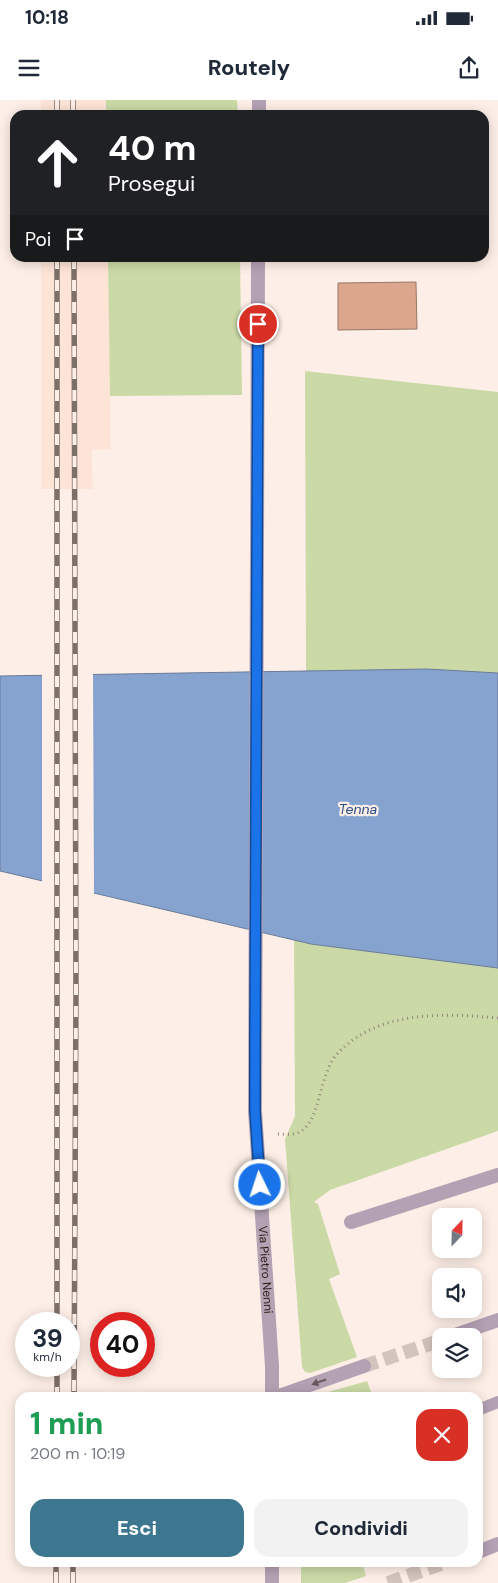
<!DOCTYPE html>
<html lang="it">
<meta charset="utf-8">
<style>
:root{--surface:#fff;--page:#f2f2f3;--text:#1f2937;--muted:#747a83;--accent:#3c768f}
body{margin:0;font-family:"DM Sans",sans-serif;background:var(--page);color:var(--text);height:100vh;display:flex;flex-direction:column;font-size:19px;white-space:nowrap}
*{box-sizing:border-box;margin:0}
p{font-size:16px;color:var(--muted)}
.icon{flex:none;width:28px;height:28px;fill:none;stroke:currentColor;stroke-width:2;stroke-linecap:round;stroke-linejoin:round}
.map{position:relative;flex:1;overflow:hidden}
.sheet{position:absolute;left:15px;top:1292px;width:468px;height:175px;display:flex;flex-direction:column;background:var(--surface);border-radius:15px;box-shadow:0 2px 12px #0003}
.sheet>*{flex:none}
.hud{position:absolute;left:10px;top:10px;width:479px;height:152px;border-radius:15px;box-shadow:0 2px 12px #0003;background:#202124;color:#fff;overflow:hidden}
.needle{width:32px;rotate:22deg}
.buttons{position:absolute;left:432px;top:1108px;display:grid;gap:10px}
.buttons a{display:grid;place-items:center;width:50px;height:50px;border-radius:10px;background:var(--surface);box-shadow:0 2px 12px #0003;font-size:25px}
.speed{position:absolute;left:15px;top:1212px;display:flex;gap:10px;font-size:25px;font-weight:700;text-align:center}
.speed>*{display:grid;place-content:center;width:65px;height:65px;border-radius:50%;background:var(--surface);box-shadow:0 2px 12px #0003;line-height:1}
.speed small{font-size:12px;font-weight:400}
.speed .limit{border:8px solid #d22;background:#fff;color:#111}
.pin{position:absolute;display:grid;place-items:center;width:42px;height:42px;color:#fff;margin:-21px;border:2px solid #fff;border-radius:50%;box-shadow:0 1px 5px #0007}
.me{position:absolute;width:55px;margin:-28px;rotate:356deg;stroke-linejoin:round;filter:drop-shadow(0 0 4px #0008)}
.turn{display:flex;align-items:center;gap:18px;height:105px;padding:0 15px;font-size:22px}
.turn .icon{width:65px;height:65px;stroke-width:2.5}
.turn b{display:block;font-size:35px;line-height:42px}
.then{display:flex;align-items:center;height:48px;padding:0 15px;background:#0003;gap:10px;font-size:19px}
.round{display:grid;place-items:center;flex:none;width:52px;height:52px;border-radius:15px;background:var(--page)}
.headline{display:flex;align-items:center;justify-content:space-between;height:85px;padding:0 15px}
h1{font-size:30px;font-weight:800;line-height:38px;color:#1e9e55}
.primary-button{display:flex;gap:10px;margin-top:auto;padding:10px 15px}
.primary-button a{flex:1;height:58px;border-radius:15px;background:var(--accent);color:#fff;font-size:20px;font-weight:800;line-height:58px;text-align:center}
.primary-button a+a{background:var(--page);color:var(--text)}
.status{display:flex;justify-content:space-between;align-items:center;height:35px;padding:0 25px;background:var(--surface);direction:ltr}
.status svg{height:14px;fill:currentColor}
header{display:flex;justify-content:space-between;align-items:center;height:65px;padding:0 15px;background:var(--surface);font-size:22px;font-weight:800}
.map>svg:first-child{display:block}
.built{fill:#fde4d6}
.green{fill:#cbd9a6}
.water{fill:#86a3d0;stroke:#6a7b98}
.pier{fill:#fdefe7}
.building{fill:#dba68b;stroke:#967768}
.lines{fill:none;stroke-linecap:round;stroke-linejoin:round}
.minor-tunnel{stroke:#d3c5bd;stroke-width:14;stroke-dasharray:14 7;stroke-linecap:butt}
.path{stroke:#91847c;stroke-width:3;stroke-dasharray:1 4;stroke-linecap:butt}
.service{stroke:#b3a1b4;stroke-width:12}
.minor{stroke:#b3a1b4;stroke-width:14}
.tertiary{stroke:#b3a1b4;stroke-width:14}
.rail-casing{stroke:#7d7069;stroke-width:5.5}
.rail{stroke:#fdefe7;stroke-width:4;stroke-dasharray:11;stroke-linecap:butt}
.oneway{fill:#67585d}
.route-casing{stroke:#114b97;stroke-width:12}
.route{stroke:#1a73e8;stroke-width:9}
.labels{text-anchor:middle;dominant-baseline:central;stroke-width:4.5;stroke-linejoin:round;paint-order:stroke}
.street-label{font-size:12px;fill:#291d16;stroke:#fdefe7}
.water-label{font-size:14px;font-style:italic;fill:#294e87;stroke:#fdefe7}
</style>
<div class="status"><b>10:18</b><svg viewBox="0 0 49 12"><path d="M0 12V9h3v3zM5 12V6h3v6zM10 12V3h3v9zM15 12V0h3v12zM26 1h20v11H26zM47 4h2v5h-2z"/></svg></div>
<header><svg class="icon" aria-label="menu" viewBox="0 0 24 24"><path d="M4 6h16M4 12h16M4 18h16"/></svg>Routely<svg class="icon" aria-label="share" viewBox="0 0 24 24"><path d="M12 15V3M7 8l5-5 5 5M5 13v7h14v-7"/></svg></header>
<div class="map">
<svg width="498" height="1483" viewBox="0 0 498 1483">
<rect width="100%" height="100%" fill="#fdefe7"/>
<g class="built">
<rect x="41" y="0" width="65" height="15"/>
<path d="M 41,158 L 108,158 L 111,349 L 92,350 L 93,389 L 41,389 Z"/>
</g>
<g class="green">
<path d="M 106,0 L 237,0 L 238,15 L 106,15 Z"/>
<path d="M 108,158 L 240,158 L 242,295 L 110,296 Z"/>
<path d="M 305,271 L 498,292 L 498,579 L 306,571 Z"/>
<path d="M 294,839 L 498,867 L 498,1031 L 330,1090 L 314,1102 L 318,1104 L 340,1174 L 329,1179 L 357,1257 L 310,1273 L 305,1272 L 302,1267 L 285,1039 L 295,1016 Z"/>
<path d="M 367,1281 L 373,1297 L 310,1297 L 311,1297 Z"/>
<path d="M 301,1463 L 362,1463 L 366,1476 L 345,1483 L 301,1483 Z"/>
</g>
<path class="water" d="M 427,569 L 498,573 L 498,868 L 311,844 L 0,771 L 0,576 Z"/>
<path class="pier" d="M 93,572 L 94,795 L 42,783 L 42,573 Z"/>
<path class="building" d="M 416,182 L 417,229 L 338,230 L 338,183 Z"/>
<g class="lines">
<g class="minor-tunnel">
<path d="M 364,1266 L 439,1241"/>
<path d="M 388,1483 L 446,1462"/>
</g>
<path class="path" d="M 278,1034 C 284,1034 291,1035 297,1033 C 321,1025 318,975 337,954 C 378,910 443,913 498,918"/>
<path class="service" d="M 478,1310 L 498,1302"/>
<g class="minor">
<path d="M 351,1122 L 498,1075"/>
<path d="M 452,1236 L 498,1220"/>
<path d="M 439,1241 L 441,1240"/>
<path d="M 273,1298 L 364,1266"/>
<path d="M 478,1452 L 498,1444"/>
</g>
<g class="tertiary">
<path d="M 259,15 L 259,0"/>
<path id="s1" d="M 258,158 L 255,1011 L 272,1266 L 272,1298"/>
<path d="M 272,1483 L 272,1462"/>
</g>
<g class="rail-casing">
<g id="rail">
<path d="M 57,0 L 57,15"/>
<path d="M 73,0 L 73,15"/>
<path d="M 57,158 L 57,1224"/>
<path d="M 74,158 L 76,893 L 74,1298"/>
<path d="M 57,1298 L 57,1266"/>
<path d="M 56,1483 L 56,1462"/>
<path d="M 73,1483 L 73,1462"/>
</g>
</g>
<use href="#rail" class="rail"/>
</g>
<defs><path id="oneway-solid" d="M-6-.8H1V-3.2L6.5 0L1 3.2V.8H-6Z" transform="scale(1.25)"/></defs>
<use class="oneway" href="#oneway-solid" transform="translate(319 1282) rotate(161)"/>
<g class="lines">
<g class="route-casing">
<path id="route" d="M 258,224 L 255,942 L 255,1011 L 260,1085"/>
</g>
<use href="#route" class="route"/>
</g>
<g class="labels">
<g class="street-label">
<text stroke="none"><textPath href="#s1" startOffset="1012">Via Pietro Nenni</textPath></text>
</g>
<g class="water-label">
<text x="358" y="709">Tenna</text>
</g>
</g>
</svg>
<div class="buttons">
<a><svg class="needle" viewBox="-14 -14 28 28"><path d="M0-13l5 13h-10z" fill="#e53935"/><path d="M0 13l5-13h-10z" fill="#747a83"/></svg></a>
<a><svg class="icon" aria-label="sound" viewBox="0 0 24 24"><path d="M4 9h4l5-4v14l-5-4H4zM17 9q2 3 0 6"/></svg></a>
<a><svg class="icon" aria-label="layers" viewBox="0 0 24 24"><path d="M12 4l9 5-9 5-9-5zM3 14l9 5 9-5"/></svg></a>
</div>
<div class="speed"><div>39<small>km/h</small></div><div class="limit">40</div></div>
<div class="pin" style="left:258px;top:224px;background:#d93025"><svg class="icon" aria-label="arrive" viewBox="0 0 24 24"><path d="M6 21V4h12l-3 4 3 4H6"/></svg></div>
<svg class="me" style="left:260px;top:1085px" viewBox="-20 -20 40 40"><circle r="17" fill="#1a73e8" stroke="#fff" stroke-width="3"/><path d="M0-11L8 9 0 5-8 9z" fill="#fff"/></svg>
<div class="hud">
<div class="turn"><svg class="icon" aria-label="ahead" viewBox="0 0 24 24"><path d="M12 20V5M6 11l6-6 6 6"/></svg><div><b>40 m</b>Prosegui</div></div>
<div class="then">Poi<svg class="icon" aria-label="arrive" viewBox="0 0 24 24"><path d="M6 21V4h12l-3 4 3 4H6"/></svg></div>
</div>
<section class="sheet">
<div class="headline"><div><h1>1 min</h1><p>200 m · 10:19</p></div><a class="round" style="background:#d93025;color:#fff"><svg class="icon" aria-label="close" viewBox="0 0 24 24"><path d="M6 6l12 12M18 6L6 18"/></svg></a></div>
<div class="primary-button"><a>Esci</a><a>Condividi</a></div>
</section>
</div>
